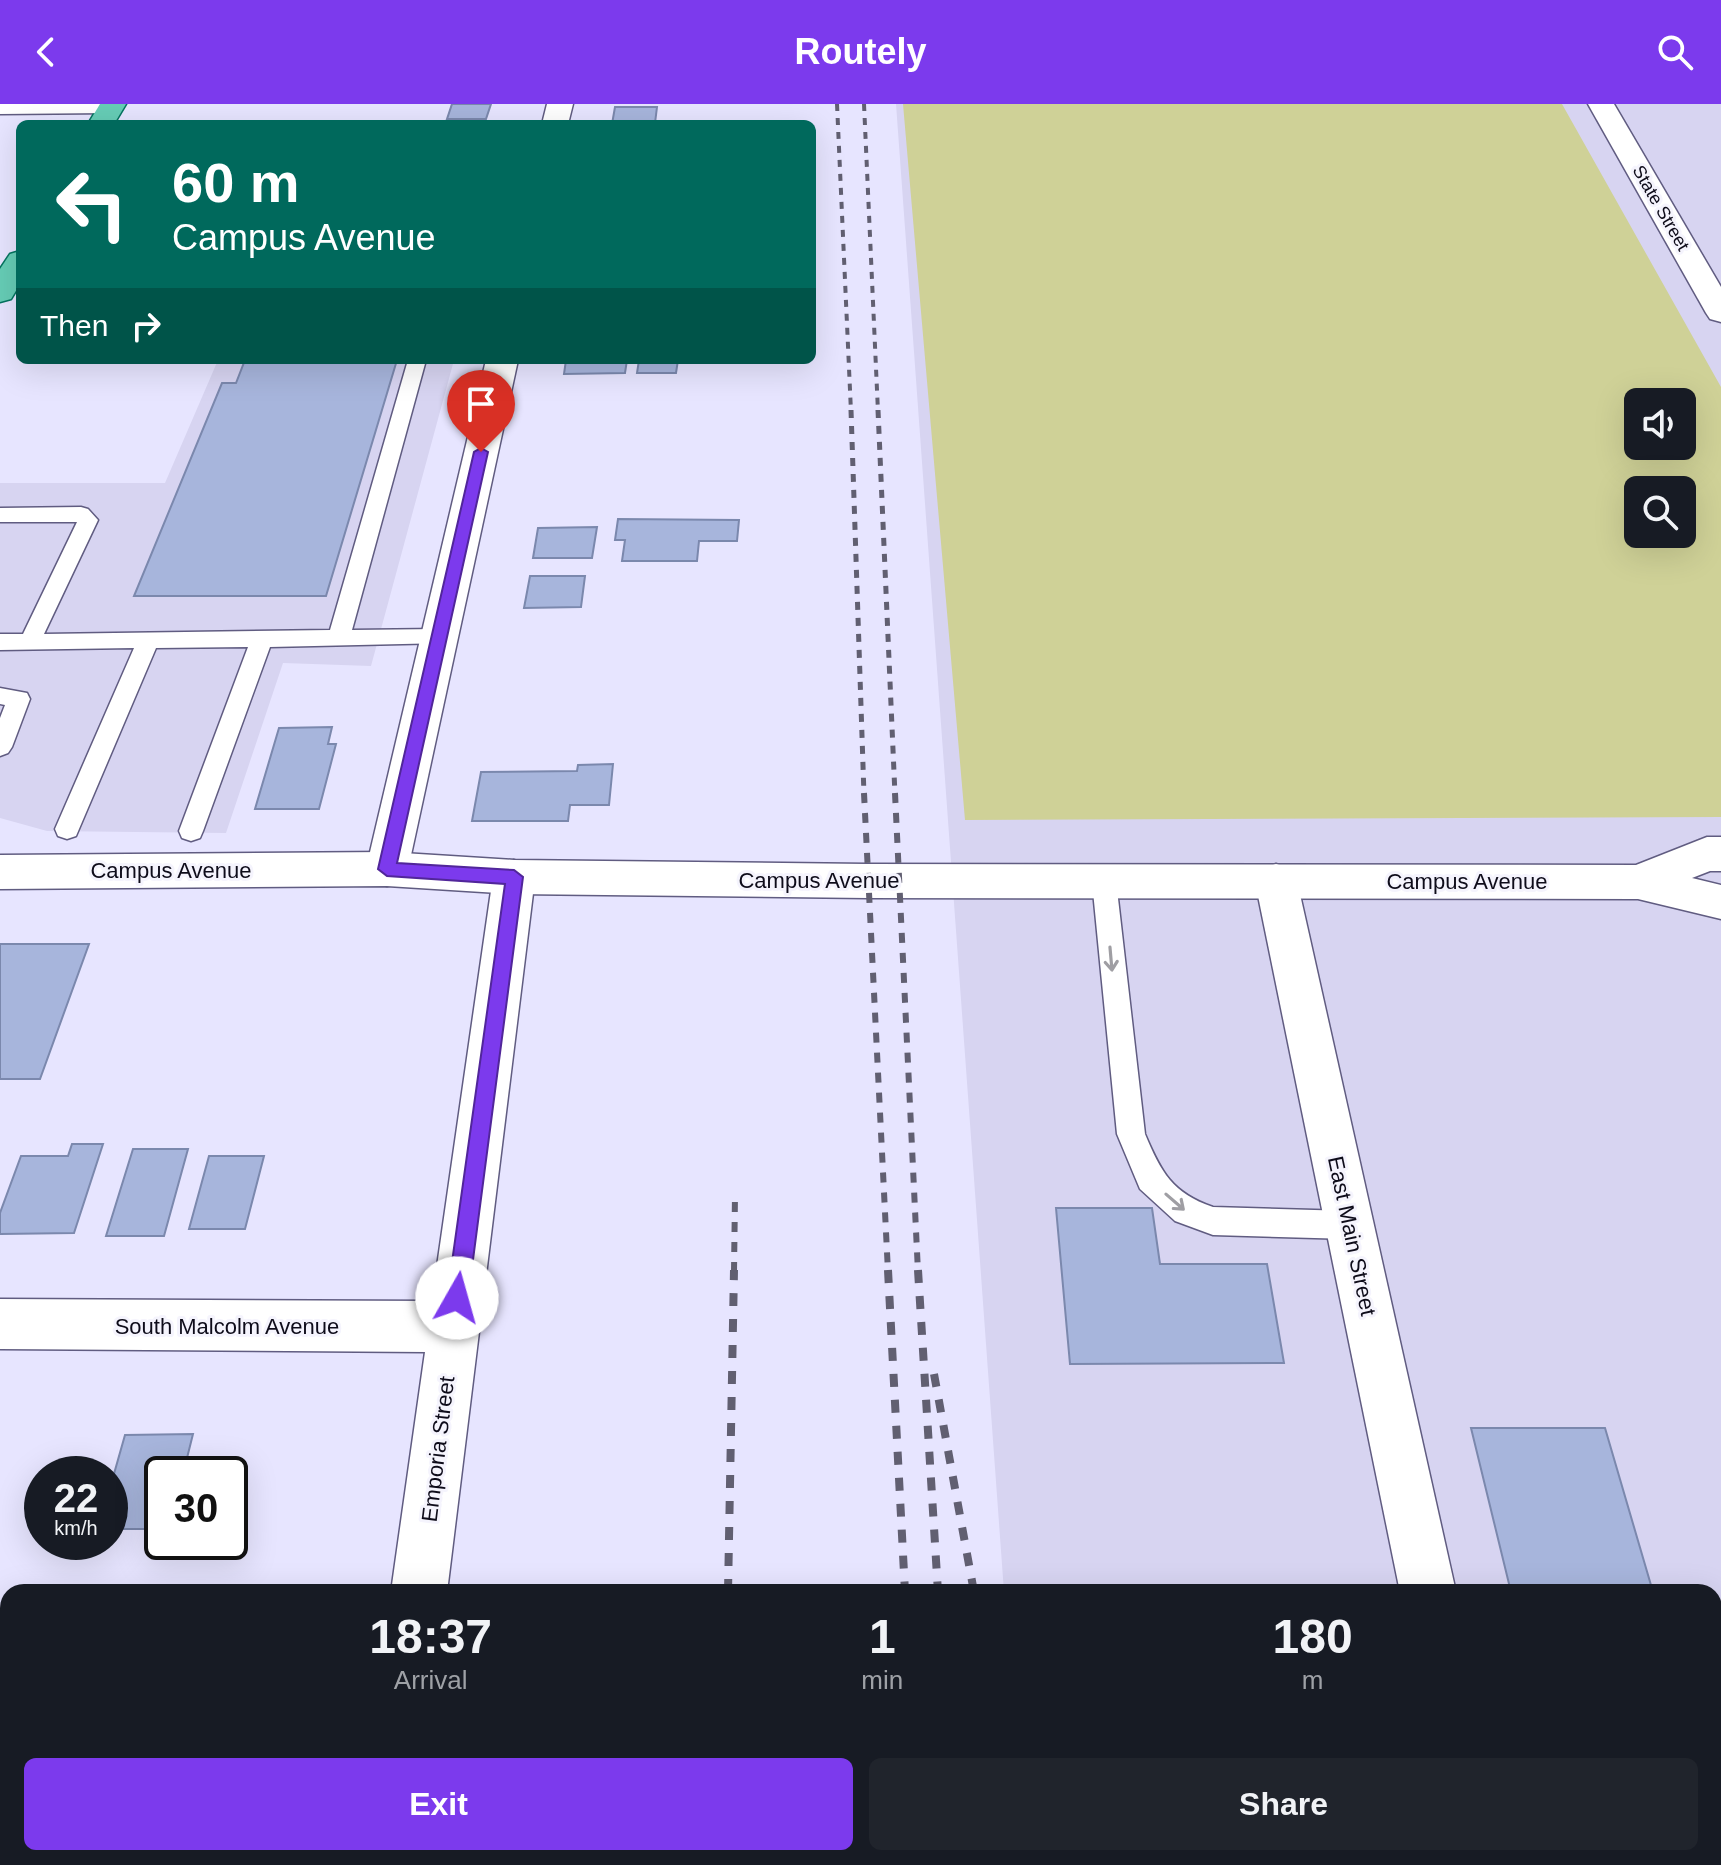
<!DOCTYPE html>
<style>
:root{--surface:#171b24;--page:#20242c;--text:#f1f3f6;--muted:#9ea1a6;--accent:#7c3aed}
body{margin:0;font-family:Arial,sans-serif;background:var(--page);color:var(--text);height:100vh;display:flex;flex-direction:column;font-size:30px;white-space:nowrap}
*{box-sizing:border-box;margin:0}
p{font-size:26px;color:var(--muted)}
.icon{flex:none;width:44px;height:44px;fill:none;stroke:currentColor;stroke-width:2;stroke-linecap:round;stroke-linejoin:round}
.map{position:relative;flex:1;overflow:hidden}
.details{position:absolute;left:0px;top:1480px;width:1722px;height:282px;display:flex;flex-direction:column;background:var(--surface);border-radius:24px 24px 0 0;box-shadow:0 8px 32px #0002}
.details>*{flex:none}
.banner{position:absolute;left:16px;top:16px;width:800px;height:244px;border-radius:12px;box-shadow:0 8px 32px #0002;background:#00695c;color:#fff;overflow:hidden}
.controls{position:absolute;left:1624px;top:284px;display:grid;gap:16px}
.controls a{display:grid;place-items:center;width:72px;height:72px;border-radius:12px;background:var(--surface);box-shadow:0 8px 32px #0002;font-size:40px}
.speed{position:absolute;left:24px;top:1352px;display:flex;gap:16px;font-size:40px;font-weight:700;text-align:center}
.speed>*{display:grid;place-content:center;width:104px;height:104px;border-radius:50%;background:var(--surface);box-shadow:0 8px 32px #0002;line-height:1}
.speed small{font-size:20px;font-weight:400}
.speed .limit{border:4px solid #111;border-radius:12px;background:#fff;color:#111}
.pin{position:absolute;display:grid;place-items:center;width:68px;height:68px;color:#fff;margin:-82px -34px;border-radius:50% 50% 50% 0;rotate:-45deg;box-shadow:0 0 8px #0007}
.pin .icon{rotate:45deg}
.me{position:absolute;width:88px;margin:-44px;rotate:7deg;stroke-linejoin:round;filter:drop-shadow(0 0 6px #0008)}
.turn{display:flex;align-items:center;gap:28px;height:168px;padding:0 24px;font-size:36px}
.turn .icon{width:104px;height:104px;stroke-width:2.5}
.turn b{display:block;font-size:56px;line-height:68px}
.then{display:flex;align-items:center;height:76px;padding:0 24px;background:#0003;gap:16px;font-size:30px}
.eta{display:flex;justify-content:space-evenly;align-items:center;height:136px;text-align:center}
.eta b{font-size:48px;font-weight:800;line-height:56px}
.cta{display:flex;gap:16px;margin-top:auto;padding:16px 24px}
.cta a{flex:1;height:92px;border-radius:12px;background:var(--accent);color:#fff;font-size:32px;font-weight:800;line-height:92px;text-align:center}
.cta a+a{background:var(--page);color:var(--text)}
header{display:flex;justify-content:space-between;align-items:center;height:104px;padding:0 24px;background:var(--accent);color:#fff;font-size:36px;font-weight:800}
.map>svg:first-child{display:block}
.built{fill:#d7d4f1;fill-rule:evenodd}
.green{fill:#cfd197;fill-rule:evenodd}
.building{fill:#a7b5dc;stroke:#7b88ad;stroke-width:2}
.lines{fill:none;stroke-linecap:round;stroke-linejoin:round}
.service-casing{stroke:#605c81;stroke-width:3}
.minor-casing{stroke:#605c81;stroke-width:3}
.tertiary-casing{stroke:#605c81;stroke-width:3}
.primary-casing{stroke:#057460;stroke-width:3}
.service{fill:#fff;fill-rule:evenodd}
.minor{fill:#fff;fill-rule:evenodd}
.tertiary{fill:#fff;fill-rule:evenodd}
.primary{fill:#66cdb6;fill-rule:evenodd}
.rail-far3{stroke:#615f71;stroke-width:4;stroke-dasharray:7 7;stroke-linecap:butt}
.rail-far2{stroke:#615f71;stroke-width:5;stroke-dasharray:8 8;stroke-linecap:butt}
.rail-far1{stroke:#615f71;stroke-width:6;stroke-dasharray:10 10;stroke-linecap:butt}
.rail{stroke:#615f71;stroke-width:8;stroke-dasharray:13 13;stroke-linecap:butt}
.oneway{stroke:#9f9ea3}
.route{fill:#7c3aed;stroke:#51269a;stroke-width:2}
.labels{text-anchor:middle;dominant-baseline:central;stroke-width:6;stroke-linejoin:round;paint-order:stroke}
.far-street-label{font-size:18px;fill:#0e0c1a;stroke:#f5f4fd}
.street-label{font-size:22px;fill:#0e0c1a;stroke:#f5f4fd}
</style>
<header><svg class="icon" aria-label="back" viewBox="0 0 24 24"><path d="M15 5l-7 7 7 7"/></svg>Routely<svg class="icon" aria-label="search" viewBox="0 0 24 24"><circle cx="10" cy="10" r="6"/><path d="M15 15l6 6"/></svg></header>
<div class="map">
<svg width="1721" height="1761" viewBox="0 0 1721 1761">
<rect width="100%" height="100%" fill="#e7e5ff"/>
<g class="built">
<path d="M 896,0 L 1721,0 L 1721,1761 L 1024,1761 L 1024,1754 L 1714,1754 L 1714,1488 L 1004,1488 ZM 1638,298 L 1682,298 L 1682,342 L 1638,342 ZM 1638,386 L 1682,386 L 1682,430 L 1638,430 Z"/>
<path d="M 218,256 L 454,256 L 371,562 L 283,559 L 226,729 L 47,727 L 0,714 L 0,379 L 165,379 Z"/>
</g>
<path class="green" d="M 903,0 L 1562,0 L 1721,283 L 1721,713 L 965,716 ZM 1638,298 L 1682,298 L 1682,342 L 1638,342 ZM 1638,386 L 1682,386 L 1682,430 L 1638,430 Z"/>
<g class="building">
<path d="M 452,0 L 491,0 L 486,15 L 447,15 Z"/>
<path d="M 615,3 L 657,3 L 655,19 L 612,20 Z"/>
<path d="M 245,256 L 397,256 L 326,492 L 134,492 L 222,279 L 236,279 Z"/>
<path d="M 566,256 L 627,256 L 625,269 L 564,270 Z"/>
<path d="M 639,256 L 678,256 L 676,269 L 637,269 Z"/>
<path d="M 618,415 L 739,416 L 737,437 L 699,437 L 697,457 L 622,457 L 625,436 L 615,436 Z"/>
<path d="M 597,423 L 592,454 L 533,454 L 538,424 Z"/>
<path d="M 530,472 L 585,472 L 581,503 L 524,504 Z"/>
<path d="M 332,623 L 328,640 L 336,640 L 319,705 L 255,705 L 279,624 Z"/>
<path d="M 613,660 L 609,701 L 570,701 L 568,717 L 472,717 L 481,668 L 577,667 L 578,661 Z"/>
<path d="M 0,840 L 89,840 L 40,975 L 0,975 Z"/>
<path d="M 72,1040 L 103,1040 L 74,1129 L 0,1130 L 0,1109 L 21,1052 L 68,1052 Z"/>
<path d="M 133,1045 L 188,1045 L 164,1132 L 106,1132 Z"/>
<path d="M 209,1052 L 264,1052 L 245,1125 L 189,1125 Z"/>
<path d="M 1056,1104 L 1152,1104 L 1160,1160 L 1267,1160 L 1284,1259 L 1070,1260 Z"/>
<path d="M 1471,1324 L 1605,1324 L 1653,1488 L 1511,1488 Z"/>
<path d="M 193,1330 L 183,1370 L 162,1370 L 162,1425 L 110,1425 L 110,1384 L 125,1331 Z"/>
<path d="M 1714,1696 L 1721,1720 L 1721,1761 L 1576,1761 L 1574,1754 L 1714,1754 Z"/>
</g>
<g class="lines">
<g class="service-casing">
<g id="service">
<path d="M 0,0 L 112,0 L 118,4 L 110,9 L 0,10 Z"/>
<path d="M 408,256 L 426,256 L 352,526 L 439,525 L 447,527 L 450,533 L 447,539 L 270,543 L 203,727 L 200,734 L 191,737 L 182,734 L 179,727 L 248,543 L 156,544 L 76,732 L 67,735 L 58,732 L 55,725 L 134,544 L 0,546 L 0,530 L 23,530 L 77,418 L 0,418 L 0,404 L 81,403 L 88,405 L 98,416 L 44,530 L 330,526 Z"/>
<path d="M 0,584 L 27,589 L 30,595 L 12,643 L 8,649 L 0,652 L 0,614 L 5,601 L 0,600 Z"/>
<path d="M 1104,767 L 1113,770 L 1116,777 L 1145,1030 C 1161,1068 1172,1089 1213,1103 L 1350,1107 L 1360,1111 L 1364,1121 L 1360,1131 L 1350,1135 L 1213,1131 L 1175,1117 L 1140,1085 L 1117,1030 L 1092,777 L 1095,770 Z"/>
</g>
</g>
<g class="minor-casing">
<g id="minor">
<path d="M 547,0 L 573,0 L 568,20 L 542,20 Z"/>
<path d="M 1588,0 L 1614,0 L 1721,183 L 1721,218 L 1710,215 L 1706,209 Z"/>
<path d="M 486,256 L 518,256 L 408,765 L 402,777 L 387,782 L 372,777 L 366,765 Z"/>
<path d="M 514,756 L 529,761 L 535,773 L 447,1488 L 391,1488 L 425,1248 L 0,1245 L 0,1195 L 432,1197 L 493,773 L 499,761 Z"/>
<path d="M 1276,760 L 1291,765 L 1297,777 L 1456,1488 L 1400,1488 L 1255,777 L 1261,765 Z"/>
<rect x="353" y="1754" width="62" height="7"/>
<path d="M 1453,1754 L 1515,1754 L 1517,1761 L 1455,1761 Z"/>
</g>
</g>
<g class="tertiary-casing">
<path id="tertiary" d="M 1707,733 L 1721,733 L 1721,767 L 1710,767 L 1692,774 L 1721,781 L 1721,815 L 1638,795 L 867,794 L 514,790 L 387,782 L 0,785 L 0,751 L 387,748 L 514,756 L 867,760 L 1636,761 Z"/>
</g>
<g class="primary-casing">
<g id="primary">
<path d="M 100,0 L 126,0 L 114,20 L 88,20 Z"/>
<path d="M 20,147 L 20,180 L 11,195 L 0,198 L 0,165 L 10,150 Z"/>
</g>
</g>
<use href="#service" class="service"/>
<use href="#minor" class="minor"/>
<use href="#tertiary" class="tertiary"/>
<use href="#primary" class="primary"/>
<g class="rail-far3">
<path d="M 837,0 L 851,308"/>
<path d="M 864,0 L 878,308"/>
</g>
<g class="rail-far2">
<path d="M 851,306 L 864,691"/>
<path d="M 878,306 L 895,691"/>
</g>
<g class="rail-far1">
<path d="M 864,689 L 888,1168"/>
<path d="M 895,689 L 918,1168"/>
<path d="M 734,1168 L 735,1091"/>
</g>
<g class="rail">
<path d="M 888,1166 L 905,1488"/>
<path d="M 918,1166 L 938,1488"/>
<path d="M 934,1270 L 974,1488"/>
<path d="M 728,1488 L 734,1166"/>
<path d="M 723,1754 L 723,1761"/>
<path d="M 920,1754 L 920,1761"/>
<path d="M 953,1754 L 954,1761"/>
<path d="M 1048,1754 L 1050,1761"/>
</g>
</g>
<defs><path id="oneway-shaft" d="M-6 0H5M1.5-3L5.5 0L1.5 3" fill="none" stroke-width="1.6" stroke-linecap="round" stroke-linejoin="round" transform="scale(2)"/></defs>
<g class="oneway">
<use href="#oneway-shaft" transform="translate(1111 855) rotate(85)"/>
<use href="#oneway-shaft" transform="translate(1175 1098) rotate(41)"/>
</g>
<path class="route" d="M 481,344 L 488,348 L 397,759 L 514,766 L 523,773 L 468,1194 L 465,1201 L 457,1204 L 450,1201 L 447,1194 L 505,780 L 387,772 L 378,765 L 474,348 Z"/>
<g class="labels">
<g class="far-street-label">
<text transform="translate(1661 104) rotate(60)">State Street</text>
</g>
<g class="street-label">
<text x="171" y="766">Campus Avenue</text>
<text x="819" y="776">Campus Avenue</text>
<text x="1467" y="777">Campus Avenue</text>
<text transform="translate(1352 1132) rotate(78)">East Main Street</text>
<text x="227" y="1222">South Malcolm Avenue</text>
<text transform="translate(438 1345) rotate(-83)">Emporia Street</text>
</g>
</g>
</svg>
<div class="controls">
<a><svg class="icon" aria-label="sound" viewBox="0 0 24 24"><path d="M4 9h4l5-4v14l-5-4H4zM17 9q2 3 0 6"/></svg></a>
<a><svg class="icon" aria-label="search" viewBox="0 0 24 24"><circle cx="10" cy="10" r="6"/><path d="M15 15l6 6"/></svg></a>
</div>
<div class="speed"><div>22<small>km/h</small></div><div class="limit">30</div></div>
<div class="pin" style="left:481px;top:348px;background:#d93025"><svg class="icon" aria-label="arrive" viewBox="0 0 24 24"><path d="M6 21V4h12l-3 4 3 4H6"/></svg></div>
<svg class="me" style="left:457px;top:1194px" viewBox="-20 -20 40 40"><circle r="19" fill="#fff"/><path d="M0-13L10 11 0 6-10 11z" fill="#7c3aed"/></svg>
<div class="banner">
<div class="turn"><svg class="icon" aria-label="left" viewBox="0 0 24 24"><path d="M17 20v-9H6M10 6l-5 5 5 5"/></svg><div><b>60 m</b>Campus Avenue</div></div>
<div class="then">Then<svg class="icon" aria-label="right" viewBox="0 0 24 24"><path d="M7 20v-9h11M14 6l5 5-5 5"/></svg></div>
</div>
<section class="details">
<div class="eta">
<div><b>18:37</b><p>Arrival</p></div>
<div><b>1</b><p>min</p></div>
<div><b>180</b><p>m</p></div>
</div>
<div class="cta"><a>Exit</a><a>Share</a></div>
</section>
</div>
